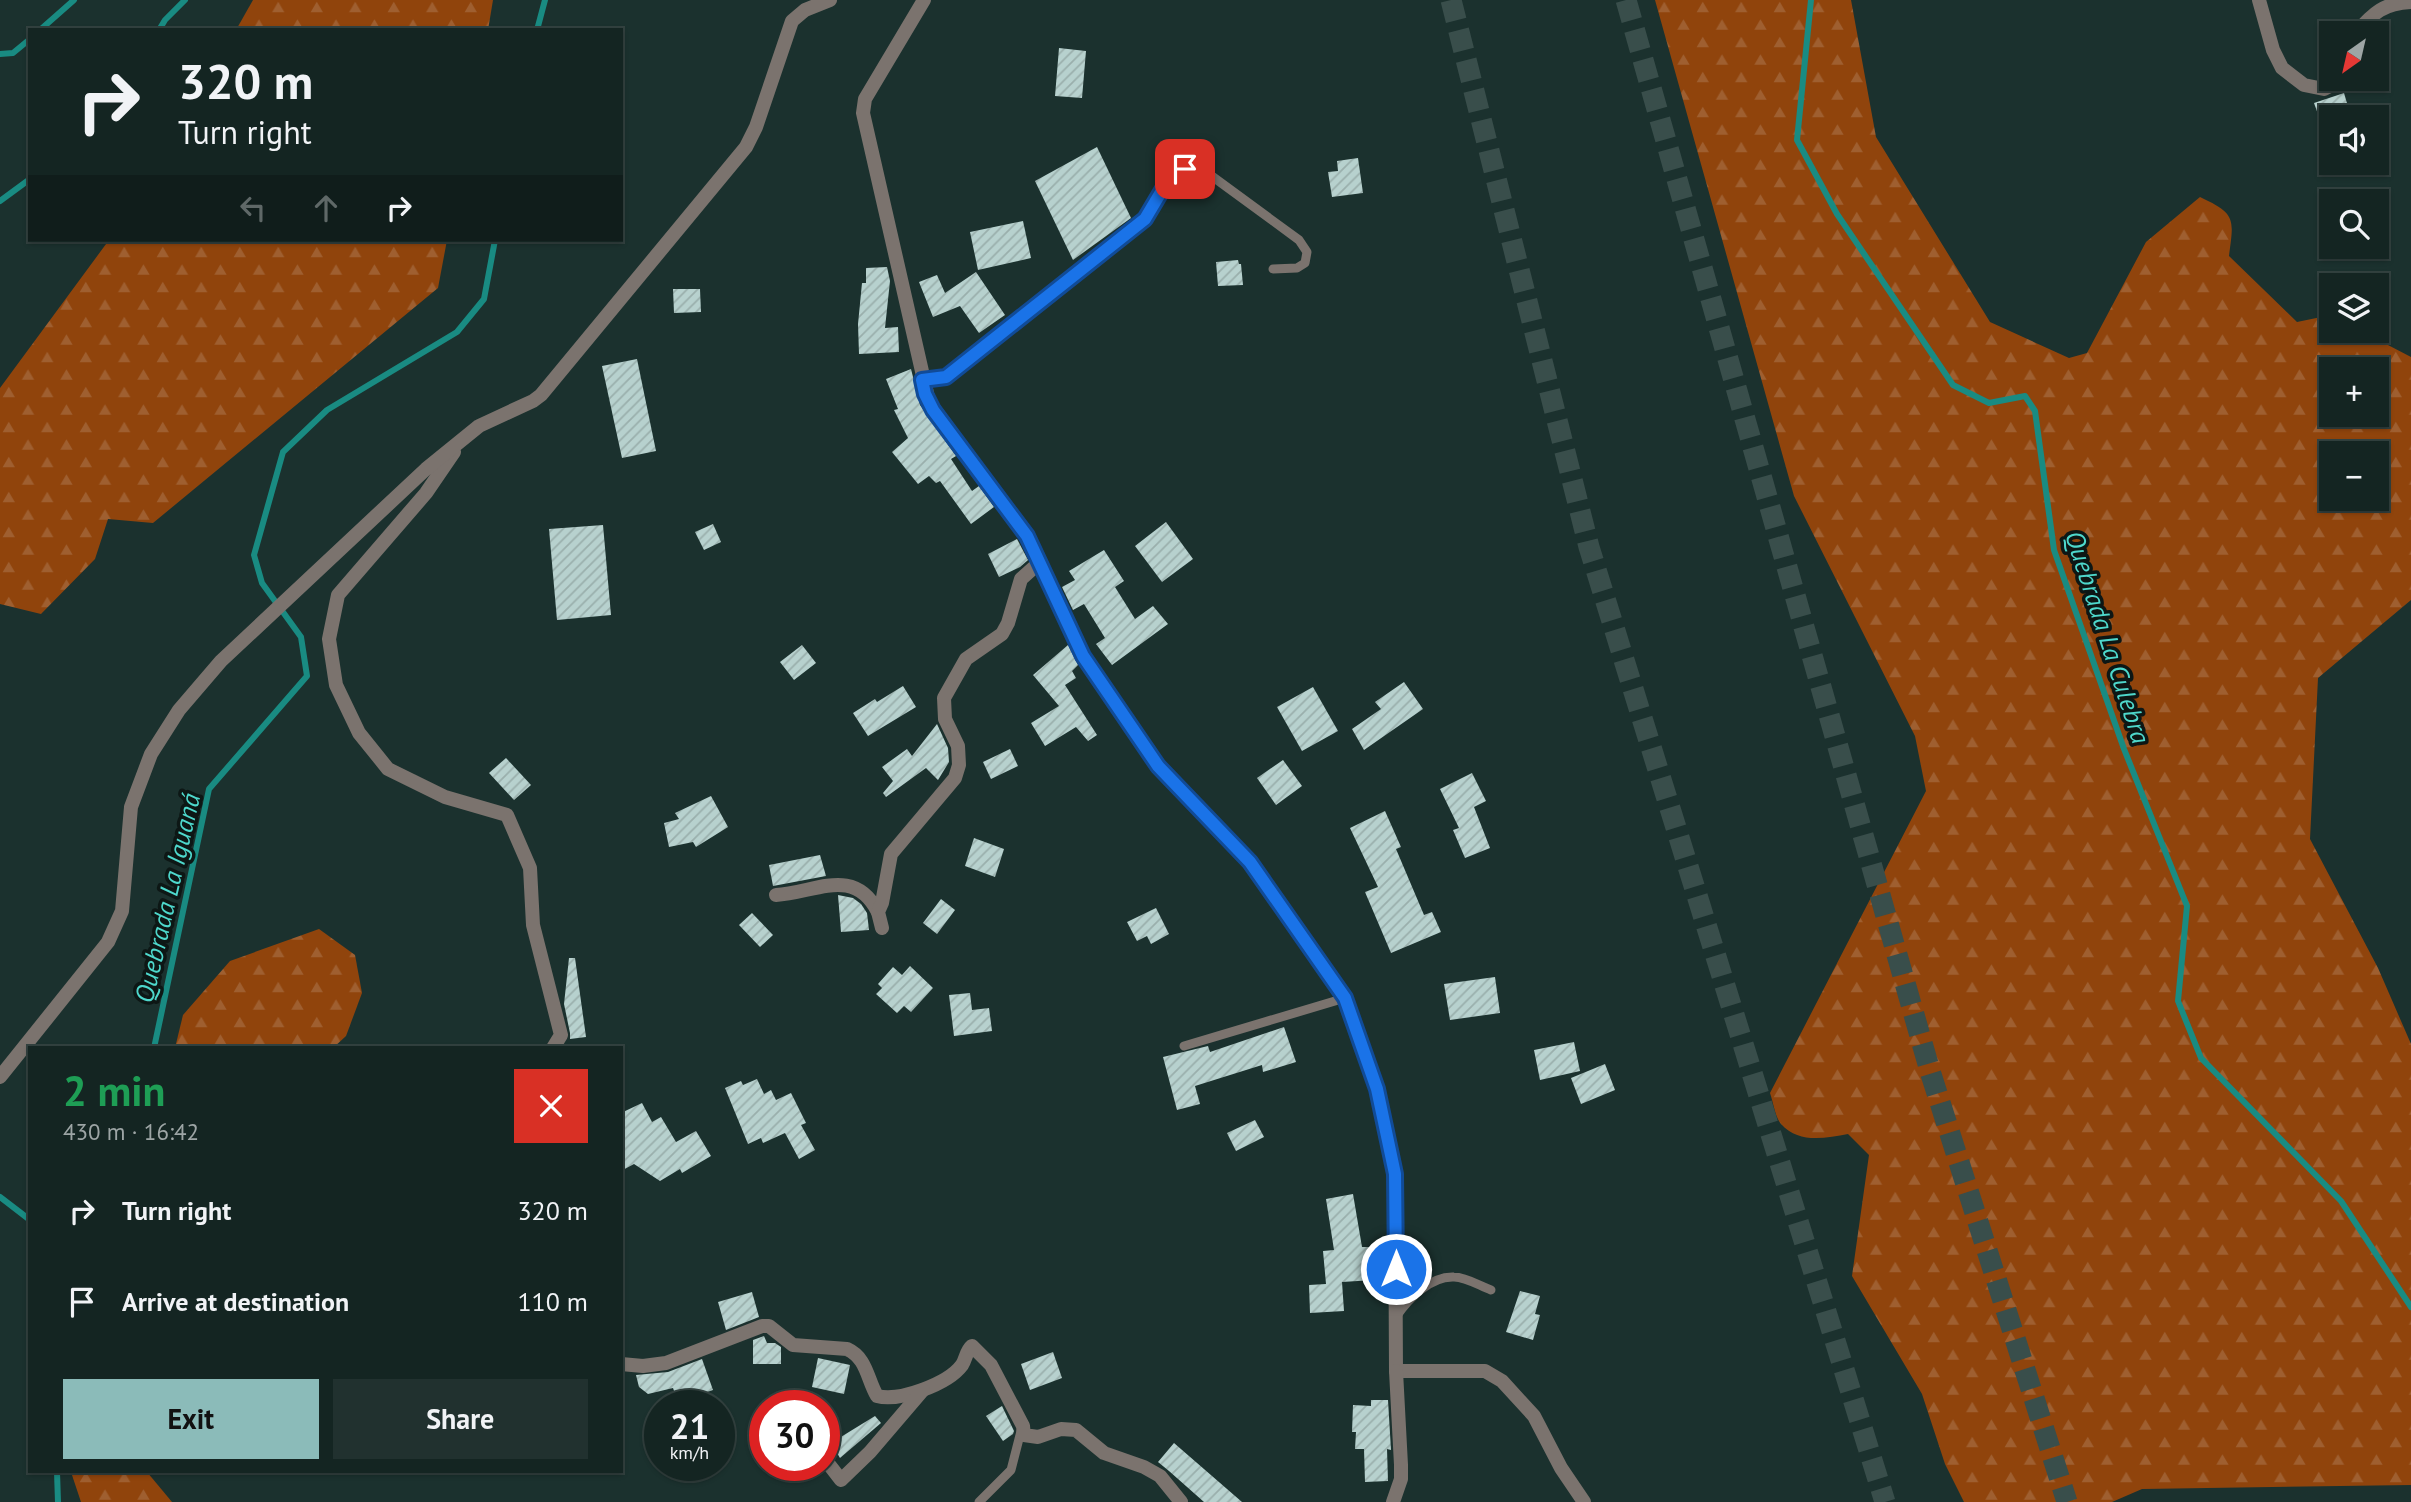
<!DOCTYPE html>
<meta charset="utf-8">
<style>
:root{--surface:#142522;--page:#21312f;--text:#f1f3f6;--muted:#9da5a5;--line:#334240;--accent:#8bbbb9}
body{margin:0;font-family:"PT Sans",sans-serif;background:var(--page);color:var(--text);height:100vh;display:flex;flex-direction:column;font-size:26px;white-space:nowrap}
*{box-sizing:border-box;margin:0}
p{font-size:23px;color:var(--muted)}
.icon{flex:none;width:38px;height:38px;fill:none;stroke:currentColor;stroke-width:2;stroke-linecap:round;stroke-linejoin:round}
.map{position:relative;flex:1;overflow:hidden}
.panel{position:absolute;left:28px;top:1046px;width:595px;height:427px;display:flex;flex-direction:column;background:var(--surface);border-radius:0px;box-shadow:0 2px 5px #0004,0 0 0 2px var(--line)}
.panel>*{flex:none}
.guide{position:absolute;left:28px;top:28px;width:595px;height:214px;border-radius:0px;box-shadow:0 2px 5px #0004,0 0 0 2px var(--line);background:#142522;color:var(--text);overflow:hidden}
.needle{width:46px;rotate:214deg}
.buttons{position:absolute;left:2319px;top:21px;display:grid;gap:14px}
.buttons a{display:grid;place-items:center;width:70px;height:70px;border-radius:0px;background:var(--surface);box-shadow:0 2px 5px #0004,0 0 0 2px var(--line);font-size:35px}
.speed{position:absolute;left:644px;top:1390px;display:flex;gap:14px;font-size:35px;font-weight:700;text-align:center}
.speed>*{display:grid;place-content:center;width:91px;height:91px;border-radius:50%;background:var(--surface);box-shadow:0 2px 5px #0004,0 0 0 2px var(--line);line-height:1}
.speed small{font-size:18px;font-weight:400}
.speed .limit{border:10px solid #d22;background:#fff;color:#111}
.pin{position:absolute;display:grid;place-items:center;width:60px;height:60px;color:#fff;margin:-30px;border-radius:14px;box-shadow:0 4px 10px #0006}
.me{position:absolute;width:77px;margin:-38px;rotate:0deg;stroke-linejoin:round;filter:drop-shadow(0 0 5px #0008)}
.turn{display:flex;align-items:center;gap:24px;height:147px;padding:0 35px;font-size:32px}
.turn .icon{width:91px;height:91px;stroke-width:2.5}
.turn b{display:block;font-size:49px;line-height:60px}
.lanes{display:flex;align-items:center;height:66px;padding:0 35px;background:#0003;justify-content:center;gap:35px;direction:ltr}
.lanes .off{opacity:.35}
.round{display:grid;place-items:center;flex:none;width:74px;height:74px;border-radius:0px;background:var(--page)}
.overview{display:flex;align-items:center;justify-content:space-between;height:119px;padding:0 35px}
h1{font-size:42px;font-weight:700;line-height:52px;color:#1e9e55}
.primary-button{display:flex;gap:14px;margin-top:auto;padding:14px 35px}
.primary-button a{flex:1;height:80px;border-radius:0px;background:var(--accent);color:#111;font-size:28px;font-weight:700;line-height:80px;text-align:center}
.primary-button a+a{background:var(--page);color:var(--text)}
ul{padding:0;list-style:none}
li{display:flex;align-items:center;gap:21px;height:91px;padding:0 35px}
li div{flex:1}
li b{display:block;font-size:26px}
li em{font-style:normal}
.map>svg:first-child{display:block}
.forest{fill:url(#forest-firs);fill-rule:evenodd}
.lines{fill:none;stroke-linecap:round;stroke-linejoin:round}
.stream{stroke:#198b82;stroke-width:6}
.building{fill:url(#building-hatch)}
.highway-tunnel{stroke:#394e4b;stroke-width:21;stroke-dasharray:21 10;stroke-linecap:butt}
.lane{stroke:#7b736e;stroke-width:9}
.street{stroke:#7b736e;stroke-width:14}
.route-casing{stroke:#114b97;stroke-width:18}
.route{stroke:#1a73e8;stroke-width:12}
.labels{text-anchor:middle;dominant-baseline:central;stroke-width:7;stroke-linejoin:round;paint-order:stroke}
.water-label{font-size:26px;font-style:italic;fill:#4ed8cc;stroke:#0d1715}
</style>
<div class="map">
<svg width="2411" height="1502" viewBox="0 0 2411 1502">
<defs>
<pattern id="forest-firs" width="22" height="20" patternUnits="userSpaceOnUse" patternTransform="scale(1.75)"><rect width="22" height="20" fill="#90440c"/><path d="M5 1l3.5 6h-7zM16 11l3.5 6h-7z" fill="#9f5f30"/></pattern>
<pattern id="building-hatch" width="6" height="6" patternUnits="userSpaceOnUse" patternTransform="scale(1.75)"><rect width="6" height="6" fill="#b7d1ce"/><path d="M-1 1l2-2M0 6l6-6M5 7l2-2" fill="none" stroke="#9aafac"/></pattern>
</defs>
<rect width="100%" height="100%" fill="#1b312e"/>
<g class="forest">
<path d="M 253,0 L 493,0 L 488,30 L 236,30 Z"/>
<path d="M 1655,0 L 1851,0 L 1876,137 L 1990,322 L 2069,358 L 2087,353 L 2146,242 L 2200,197 C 2236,214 2234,218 2229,256 L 2297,322 L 2331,315 L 2331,331 L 2376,331 L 2377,324 L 2386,344 L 2411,357 L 2411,600 L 2318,678 L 2310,839 L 2378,968 L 2411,1044 L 2411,1485 L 2142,1489 L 2112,1502 L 1964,1502 L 1945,1464 L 1922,1394 L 1852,1276 L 1869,1155 L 1848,1134 C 1825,1138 1799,1144 1781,1124 C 1775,1117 1773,1101 1770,1093 L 1926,791 L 1915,736 L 1794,496 ZM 2331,369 L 2376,369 L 2376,415 L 2331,415 ZM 2331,453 L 2376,453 L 2376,499 L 2331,499 Z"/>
<path d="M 109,240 L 447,240 L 438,288 L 153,523 L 108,519 L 95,559 L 41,614 L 0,604 L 0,388 Z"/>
<path d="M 319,929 L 355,955 L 362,993 L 346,1036 L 333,1048 L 175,1048 L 183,1015 L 230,961 Z"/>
<path d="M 71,1472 L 147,1472 L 172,1502 L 81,1502 Z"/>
</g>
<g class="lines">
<g class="stream">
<path d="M 1811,0 L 1797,140 L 1837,214 L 1953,385 L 1989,403 L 2025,396 L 2035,411 L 2054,550 L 2124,749 L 2187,906 L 2178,1001 L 2201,1058 L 2341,1201 L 2411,1307"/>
<path d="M 40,30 L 74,0"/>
<path d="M 159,30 L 165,20 L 185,0"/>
<path d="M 537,30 L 545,0"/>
<path d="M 0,54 L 13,53 L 30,39"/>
<path d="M 0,201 L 30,179"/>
<path d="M 154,1048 L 209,789 L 307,676 L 301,637 L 262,583 L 254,555 L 283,452 L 327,410 L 457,332 L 484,299 L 495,240"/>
<path d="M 0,1197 L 30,1220"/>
<path d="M 57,1472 L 58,1502"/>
</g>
</g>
<g class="building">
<path d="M 1059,48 L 1086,51 L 1082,98 L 1055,96 Z"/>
<path d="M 2344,93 L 2351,117 L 2319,117 L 2314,103 Z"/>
<path d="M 1097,147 L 1131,218 L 1073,260 L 1035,181 Z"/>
<path d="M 1358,158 L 1363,193 L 1332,197 L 1328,172 L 1338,171 L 1337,161 Z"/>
<path d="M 1023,221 L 1031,258 L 978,270 L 970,232 Z"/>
<path d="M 1238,260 L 1239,264 L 1241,264 L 1243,285 L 1218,286 L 1216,262 Z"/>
<path d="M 887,267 L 890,281 L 885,328 L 898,327 L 899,352 L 859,354 L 858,324 L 862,283 L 866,283 L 866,268 Z"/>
<path d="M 976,272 L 1005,315 L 979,333 L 960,306 L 933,317 L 919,282 L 937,275 L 945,293 Z"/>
<path d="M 673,289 L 700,289 L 701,312 L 674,313 Z"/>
<path d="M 637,359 L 656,451 L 622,458 L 602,366 Z"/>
<path d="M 911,369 L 920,405 L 956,456 L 951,459 L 972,491 L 979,486 L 994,507 L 971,524 L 940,481 L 936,483 L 929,476 L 918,484 L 892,452 L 908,438 L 894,410 L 898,409 L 886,379 Z"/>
<path d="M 1166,522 L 1193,559 L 1162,582 L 1135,546 Z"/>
<path d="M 713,524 L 721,542 L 704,550 L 695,532 Z"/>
<path d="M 603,525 L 611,615 L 557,620 L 549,529 Z"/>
<path d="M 1017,539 L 1028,560 L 1020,567 L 999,577 L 988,554 Z"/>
<path d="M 1104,550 L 1124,581 L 1115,587 L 1135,619 L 1153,606 L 1168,624 L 1112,665 L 1096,644 L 1105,638 L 1084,604 L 1073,610 L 1062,587 L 1075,580 L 1069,571 Z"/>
<path d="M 802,645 L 816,663 L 794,680 L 780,662 Z"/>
<path d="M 1068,645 L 1078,665 L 1072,671 L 1076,678 L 1065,685 L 1097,735 L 1088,741 L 1076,727 L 1045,746 L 1031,723 L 1059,706 L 1033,675 Z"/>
<path d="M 1404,682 L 1423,709 L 1364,750 L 1352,729 L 1381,709 L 1375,702 Z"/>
<path d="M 903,686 L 916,707 L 868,736 L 853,713 L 875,699 L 877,702 Z"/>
<path d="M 1313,687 L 1338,731 L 1302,751 L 1277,707 Z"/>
<path d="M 937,724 L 948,748 L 949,762 L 938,780 L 926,768 L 886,797 L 883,793 L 893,781 L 882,767 L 907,749 L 912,756 Z"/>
<path d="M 1010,749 L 1018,766 L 991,779 L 983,762 Z"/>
<path d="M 506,758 L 531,785 L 514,800 L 489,773 Z"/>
<path d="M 1283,760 L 1302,786 L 1276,805 L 1257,778 Z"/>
<path d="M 1472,773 L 1486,801 L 1474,807 L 1490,848 L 1465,858 L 1453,830 L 1459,828 L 1440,789 Z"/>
<path d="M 711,796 L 728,827 L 696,847 L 693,842 L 669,847 L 664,823 L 679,819 L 675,813 Z"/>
<path d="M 1385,811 L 1401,847 L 1396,849 L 1424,915 L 1432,912 L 1441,932 L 1391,953 L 1365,892 L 1378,887 L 1350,828 Z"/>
<path d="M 974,838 L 1004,849 L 995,877 L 965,866 Z"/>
<path d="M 820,855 L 826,876 L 773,886 L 769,865 Z"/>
<path d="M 838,895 L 853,898 L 861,904 L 867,913 L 869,930 L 841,932 Z"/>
<path d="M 941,899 L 955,910 L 937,934 L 923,923 Z"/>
<path d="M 1156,908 L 1169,934 L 1151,944 L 1147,936 L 1137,941 L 1127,922 Z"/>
<path d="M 752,913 L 773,935 L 760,947 L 739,925 Z"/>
<path d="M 569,958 L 575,958 L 586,1037 L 570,1039 L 570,1033 L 564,1004 Z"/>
<path d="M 910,966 L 933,988 L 911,1012 L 904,1006 L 897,1013 L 876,994 L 882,988 L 878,984 L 893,967 L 902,975 Z"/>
<path d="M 1495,977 L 1500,1013 L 1450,1020 L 1444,984 Z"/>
<path d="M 970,993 L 972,1010 L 989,1008 L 992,1031 L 954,1036 L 949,995 Z"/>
<path d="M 1284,1027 L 1296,1062 L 1263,1072 L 1262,1065 L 1195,1086 L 1200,1104 L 1177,1110 L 1163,1057 L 1208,1046 L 1210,1052 Z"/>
<path d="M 1574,1042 L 1580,1071 L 1540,1080 L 1534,1050 Z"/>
<path d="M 1605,1064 L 1615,1090 L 1581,1104 L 1571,1078 Z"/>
<path d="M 757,1079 L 764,1094 L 771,1090 L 776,1100 L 791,1093 L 806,1123 L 801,1125 L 815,1150 L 799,1159 L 785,1133 L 763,1143 L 761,1138 L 748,1144 L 725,1088 L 741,1081 L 743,1085 Z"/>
<path d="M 642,1103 L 652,1122 L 661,1117 L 676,1142 L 696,1131 L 711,1156 L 682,1173 L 680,1169 L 660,1181 L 634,1164 L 621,1171 L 621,1113 Z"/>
<path d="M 1255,1120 L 1264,1137 L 1236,1151 L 1227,1133 Z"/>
<path d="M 1353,1194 L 1362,1247 L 1371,1247 L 1374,1280 L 1342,1282 L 1344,1311 L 1310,1313 L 1309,1285 L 1326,1284 L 1323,1251 L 1334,1250 L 1326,1199 Z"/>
<path d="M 1520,1291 L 1540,1296 L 1535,1314 L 1540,1315 L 1533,1340 L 1506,1332 Z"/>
<path d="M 752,1292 L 759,1317 L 726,1330 L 718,1302 Z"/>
<path d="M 764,1336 L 767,1343 L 775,1343 L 781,1347 L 781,1364 L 753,1364 L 753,1340 Z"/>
<path d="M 1053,1352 L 1062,1378 L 1030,1390 L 1021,1364 Z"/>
<path d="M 818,1358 L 850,1365 L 844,1394 L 812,1387 Z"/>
<path d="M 702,1359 L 713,1390 L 678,1402 L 673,1388 L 648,1394 L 639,1387 L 636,1375 L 668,1372 Z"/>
<path d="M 1371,1400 L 1388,1400 L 1391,1450 L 1387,1449 L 1388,1481 L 1365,1482 L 1364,1449 L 1355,1449 L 1356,1432 L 1352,1432 L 1353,1405 L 1371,1406 Z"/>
<path d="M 1002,1406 L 1014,1431 L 1013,1434 L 1003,1441 L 986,1416 Z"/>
<path d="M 875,1416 L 881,1423 L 840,1458 L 831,1443 Z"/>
<path d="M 1174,1443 L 1242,1502 L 1204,1502 L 1169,1471 L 1158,1462 Z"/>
</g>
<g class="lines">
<g class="highway-tunnel">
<path d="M 1451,0 L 1589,547 L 1885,1502"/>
<path d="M 1626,0 L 1930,1071 L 2067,1502"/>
</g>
<g class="lane">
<path d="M 922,380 L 946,377 L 1145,219 L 1170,177 L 1185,169 L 1209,174 L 1299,240 L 1307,252 L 1305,263 L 1297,268 L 1273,269"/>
<path d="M 1184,1046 L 1345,998"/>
<path d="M 1396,1317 C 1408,1299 1430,1276 1454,1277 C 1466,1277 1480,1286 1491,1290"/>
<path d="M 979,1502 L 1011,1470 L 1021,1431"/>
</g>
<g class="street">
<path d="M 924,0 L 865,99 L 863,113 L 929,402 L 1027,536 L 1083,655 L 1158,766 L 1250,862 L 1345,998 L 1377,1089 L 1395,1174 L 1396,1371 L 1485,1371 L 1502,1381 L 1534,1416 L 1561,1468 L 1584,1502"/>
<path d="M 2259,0 L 2273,50 L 2282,68 L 2304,85 L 2324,89 L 2334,84 L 2336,79"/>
<path d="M 2356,33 C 2373,13 2384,3 2411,2"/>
<path d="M 454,452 L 426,493 L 338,595 L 329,639 L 336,685 L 359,733 L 388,769 L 445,797 L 507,815 L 530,868 L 533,925 L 561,1035 L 553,1048"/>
<path d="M 776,895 C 815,893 854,865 878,912"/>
<path d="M 882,928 L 878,912 L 882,903 L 891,854 L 955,778 L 959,765 L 958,746 L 945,719 L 944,698 L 966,659 L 1002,634 L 1008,623 L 1021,579 L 1040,562"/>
<path d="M 0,1077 L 108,942 L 122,911 L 131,807 L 151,754 L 179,710 L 221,661 L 426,469 L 479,426 L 533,401 L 541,395 L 746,147 L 756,127 L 792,21 L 805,10 L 830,0"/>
<path d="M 621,1364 L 643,1366 L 666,1363 L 762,1326 L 769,1326 L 793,1345 L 847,1349 C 867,1358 867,1379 877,1396 C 899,1402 948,1384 962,1365 C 966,1359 966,1351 972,1346 L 991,1365 L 1023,1426 L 1024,1435 L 1038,1437 L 1061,1429 L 1076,1430 L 1104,1453 L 1144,1467 L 1160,1476 L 1181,1502"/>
<path d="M 824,1458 L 841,1480 L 870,1452 L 923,1390"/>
<path d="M 1393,1502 L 1401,1479 L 1401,1465 L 1396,1371"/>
</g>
</g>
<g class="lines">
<g class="route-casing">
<path id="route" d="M 1185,169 L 1170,177 L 1145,219 L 946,377 L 922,380 L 925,394 L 933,410 L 1027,536 L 1083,656 L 1158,766 L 1250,862 L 1345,998 L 1377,1089 L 1395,1174 L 1396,1269"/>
</g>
<use href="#route" class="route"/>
</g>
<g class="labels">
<g class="water-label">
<text transform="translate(2108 637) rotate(72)">Quebrada La Culebra</text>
<text transform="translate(167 898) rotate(-77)">Quebrada La Iguaná</text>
</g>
</g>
</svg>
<div class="buttons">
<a><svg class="needle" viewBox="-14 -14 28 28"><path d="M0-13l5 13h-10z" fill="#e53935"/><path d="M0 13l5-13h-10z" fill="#9da5a5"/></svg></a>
<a><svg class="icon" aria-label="sound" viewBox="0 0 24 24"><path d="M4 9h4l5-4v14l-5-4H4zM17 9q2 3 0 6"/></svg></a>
<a><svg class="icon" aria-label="search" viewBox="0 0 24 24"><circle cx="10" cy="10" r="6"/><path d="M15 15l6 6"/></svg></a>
<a><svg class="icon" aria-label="layers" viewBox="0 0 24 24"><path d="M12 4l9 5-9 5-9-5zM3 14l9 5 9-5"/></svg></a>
<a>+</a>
<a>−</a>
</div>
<div class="speed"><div>21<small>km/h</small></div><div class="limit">30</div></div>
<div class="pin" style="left:1185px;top:169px;background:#d93025"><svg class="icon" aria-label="arrive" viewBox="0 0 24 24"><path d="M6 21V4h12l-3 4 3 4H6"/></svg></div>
<svg class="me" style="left:1396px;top:1269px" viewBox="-20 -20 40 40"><circle r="17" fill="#1a73e8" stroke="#fff" stroke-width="3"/><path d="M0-11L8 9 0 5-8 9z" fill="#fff"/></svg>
<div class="guide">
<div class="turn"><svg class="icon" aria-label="right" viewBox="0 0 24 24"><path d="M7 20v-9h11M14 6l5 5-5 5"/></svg><div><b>320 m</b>Turn right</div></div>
<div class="lanes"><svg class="icon off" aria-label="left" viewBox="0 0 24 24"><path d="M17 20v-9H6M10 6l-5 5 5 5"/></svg><svg class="icon off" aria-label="ahead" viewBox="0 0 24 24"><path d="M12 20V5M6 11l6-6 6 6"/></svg><svg class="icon" aria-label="right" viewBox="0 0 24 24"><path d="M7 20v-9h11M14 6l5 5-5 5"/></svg></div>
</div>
<section class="panel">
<div class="overview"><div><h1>2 min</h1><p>430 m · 16:42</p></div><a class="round" style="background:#d93025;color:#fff"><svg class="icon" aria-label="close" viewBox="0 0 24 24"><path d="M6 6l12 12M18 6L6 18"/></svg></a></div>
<ul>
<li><svg class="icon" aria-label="right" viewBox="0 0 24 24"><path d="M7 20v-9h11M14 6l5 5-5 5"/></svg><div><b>Turn right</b></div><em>320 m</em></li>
<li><svg class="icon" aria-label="arrive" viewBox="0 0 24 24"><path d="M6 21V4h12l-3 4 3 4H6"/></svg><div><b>Arrive at destination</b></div><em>110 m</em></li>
</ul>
<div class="primary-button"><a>Exit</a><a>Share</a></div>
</section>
</div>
